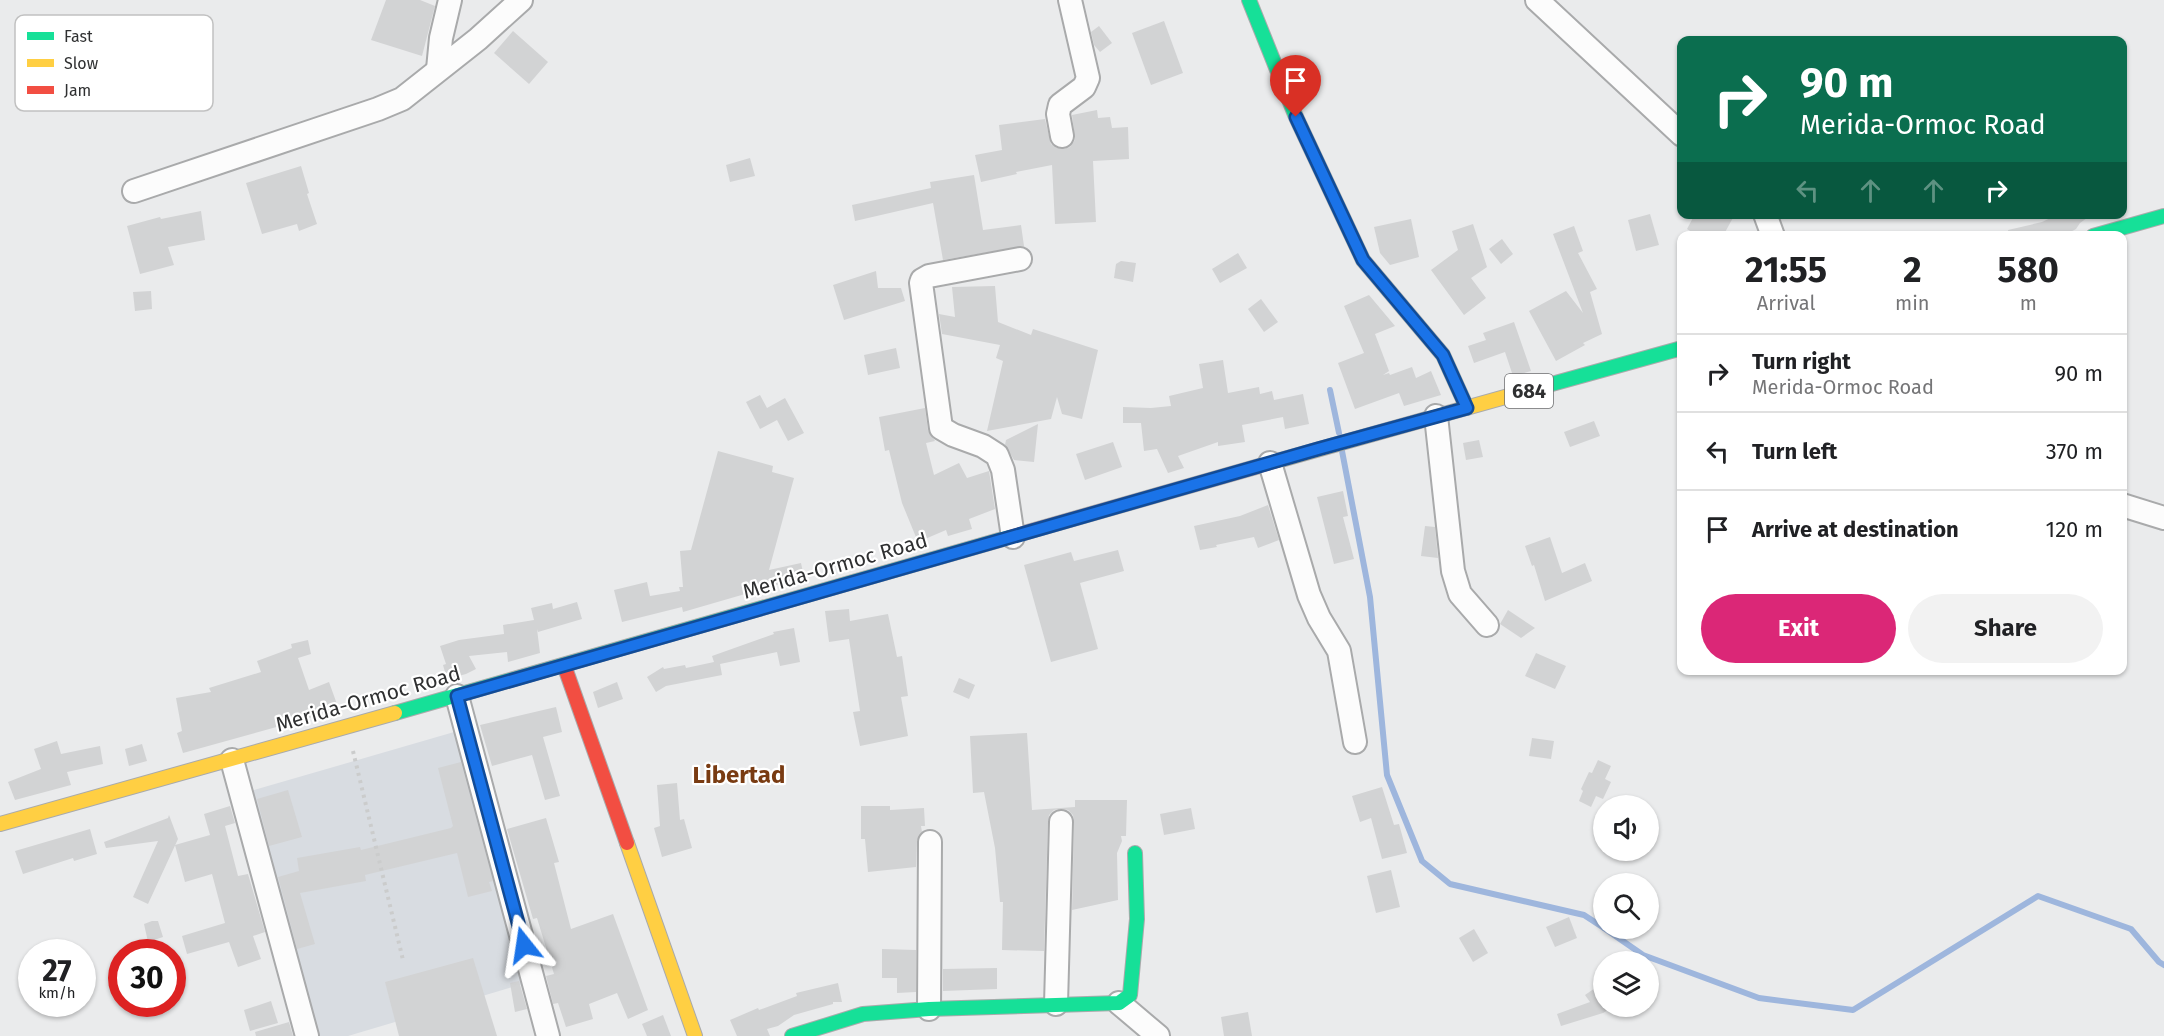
<!DOCTYPE html>
<style>
:root{--surface:#fff;--page:#f2f2f2;--text:#202124;--muted:#757577;--line:#e0e0e0;--accent:#db2777}
body{margin:0;font-family:"Fira Sans",sans-serif;background:var(--page);color:var(--text);height:100vh;display:flex;flex-direction:column;font-size:22px;white-space:nowrap}
*{box-sizing:border-box;margin:0}
p{font-size:20px;color:var(--muted)}
.icon{flex:none;width:33px;height:33px;fill:none;stroke:currentColor;stroke-width:2;stroke-linecap:round;stroke-linejoin:round}
.map{position:relative;flex:1;overflow:hidden}
.panel{position:absolute;left:1677px;top:231px;width:450px;height:444px;display:flex;flex-direction:column;background:var(--surface);border-radius:12px;box-shadow:0 2px 4px #0004}
.panel>*{flex:none}
.top-card{position:absolute;left:1677px;top:36px;width:450px;height:183px;border-radius:12px;box-shadow:0 2px 4px #0004;background:#0b6e4f;color:#fff;overflow:hidden}
.tools{position:absolute;left:1593px;top:795px;display:grid;gap:12px}
.tools a{display:grid;place-items:center;width:66px;height:66px;border-radius:50%;background:var(--surface);box-shadow:0 2px 4px #0004;font-size:30px}
.speed{position:absolute;left:18px;top:939px;display:flex;gap:12px;font-size:30px;font-weight:700;text-align:center}
.speed>*{display:grid;place-content:center;width:78px;height:78px;border-radius:50%;background:var(--surface);box-shadow:0 2px 4px #0004;line-height:1}
.speed small{font-size:15px;font-weight:400}
.speed .limit{border:9px solid #d22;background:#fff;color:#111}
.pin{position:absolute;display:grid;place-items:center;width:51px;height:51px;color:#fff;margin:-62px -26px;border-radius:50% 50% 50% 0;rotate:-45deg;box-shadow:0 0 6px #0007}
.pin .icon{rotate:45deg}
.me{position:absolute;width:66px;margin:-33px;rotate:345deg;stroke-linejoin:round;filter:drop-shadow(0 0 4px #0008)}
.turn{display:flex;align-items:center;gap:21px;height:126px;padding:0 24px;font-size:27px}
.turn .icon{width:78px;height:78px;stroke-width:2.5}
.turn b{display:block;font-size:42px;line-height:51px}
.lanes{display:flex;align-items:center;height:57px;padding:0 24px;background:#0003;justify-content:center;gap:30px;direction:ltr}
.lanes .off{opacity:.35}
.eta{display:flex;justify-content:space-evenly;align-items:center;height:102px;text-align:center}
.eta b{font-size:36px;font-weight:700;line-height:42px}
.primary-button{display:flex;gap:12px;margin-top:auto;padding:12px 24px}
.primary-button a{flex:1;height:69px;border-radius:36px;background:var(--accent);color:#fff;font-size:24px;font-weight:700;line-height:69px;text-align:center}
.primary-button a+a{background:var(--page);color:var(--text)}
ul{padding:0;list-style:none}
li{display:flex;align-items:center;gap:18px;height:78px;padding:0 24px;border-top:2px solid var(--line)}
li div{flex:1}
li b{display:block;font-size:22px}
li em{font-style:normal}
.map>svg:first-child{display:block}
.built{fill:#d8dce1}
.lines{fill:none;stroke-linecap:round;stroke-linejoin:round}
.stream{stroke:#9eb6dd;stroke-width:6}
.building{fill:#d2d3d4}
.street-casing{stroke:#a9aaab;stroke-width:26}
.fast-casing{stroke:#a9aaab;stroke-width:16}
.slow-casing{stroke:#a9aaab;stroke-width:16}
.jam-casing{stroke:#a9aaab;stroke-width:16}
.path{stroke:#cbcccc;stroke-width:4;stroke-dasharray:3 4.5;stroke-linecap:butt}
.street{stroke:#fcfcfc;stroke-width:22}
.fast{stroke:#16e098;stroke-width:14}
.slow{stroke:#ffcf43;stroke-width:14}
.jam{stroke:#f24e42;stroke-width:14}
.route-casing{stroke:#114b97;stroke-width:15}
.route{stroke:#1a73e8;stroke-width:10}
.labels{text-anchor:middle;dominant-baseline:central;stroke-width:4.5;stroke-linejoin:round;paint-order:stroke}
.shield{fill:#fff;stroke:#6d6e6f;stroke-width:1.5}
.shield-label{font-size:20px;font-weight:bold;fill:#2f3031}
.street-label{font-size:21px;fill:#2f3031;stroke:#fff}
.quarter-label{font-size:24px;font-weight:bold;fill:#793b12;stroke:#fff}
.key{fill:#fff;stroke:#c1c1c1;stroke-width:1.5}
.key-label{font-size:16px;fill:#2f3031}
</style>
<div class="map">
<svg width="2164" height="1036" viewBox="0 0 2164 1036">
<rect width="100%" height="100%" fill="#eaebec"/>
<path class="built" d="M 461,730 L 526,983 L 348,1036 L 313,1036 L 244,793 Z"/>
<g class="lines">
<g class="stream">
<path d="M 1330,390 L 1339,433"/>
<path d="M 1342,451 L 1370,597 L 1387,775 L 1422,861 L 1450,884 L 1584,915 L 1604,928"/>
<path d="M 1604,928 L 1643,955 L 1759,998 L 1853,1010 L 2038,896 L 2131,929 L 2159,962 L 2164,965"/>
</g>
</g>
<g class="building">
<path d="M 386,0 L 420,0 L 435,6 L 422,56 L 371,40 Z"/>
<path d="M 1164,21 L 1183,73 L 1151,85 L 1132,33 Z"/>
<path d="M 1099,26 L 1112,43 L 1100,52 L 1094,45 L 1091,32 Z"/>
<path d="M 513,31 L 548,62 L 529,84 L 494,53 Z"/>
<path d="M 1097,110 L 1098,118 L 1110,117 L 1112,128 L 1128,127 L 1129,159 L 1093,161 L 1096,222 L 1055,224 L 1052,165 L 1016,172 L 1017,174 L 981,182 L 975,155 L 1002,150 L 999,125 L 1045,119 L 1051,144 L 1057,148 L 1064,149 L 1070,147 L 1075,140 L 1072,115 Z"/>
<path d="M 750,158 L 755,176 L 730,182 L 726,165 Z"/>
<path d="M 301,166 L 309,193 L 307,194 L 317,224 L 299,231 L 297,224 L 262,234 L 246,183 Z"/>
<path d="M 974,175 L 983,230 L 1021,225 L 1024,246 L 943,260 L 933,203 L 855,221 L 852,205 L 931,188 L 930,182 Z"/>
<path d="M 201,211 L 205,240 L 168,247 L 174,265 L 140,274 L 127,226 L 160,217 L 161,219 Z"/>
<path d="M 1650,214 L 1659,245 L 1636,251 L 1628,220 Z"/>
<path d="M 1695,214 L 1735,214 L 1723,236 L 1698,236 L 1687,229 Z"/>
<path d="M 2059,214 L 2100,214 L 2087,218 L 2080,223 L 2076,229 L 2063,236 L 2009,236 L 2008,230 L 2042,222 Z"/>
<path d="M 1411,219 L 1419,257 L 1390,265 L 1380,253 L 1374,227 Z"/>
<path d="M 1473,224 L 1487,267 L 1471,278 L 1486,298 L 1464,315 L 1431,270 L 1458,250 L 1452,231 Z"/>
<path d="M 1574,226 L 1583,251 L 1578,253 L 1597,289 L 1590,292 L 1602,334 L 1583,343 L 1585,345 L 1556,361 L 1529,311 L 1566,291 L 1583,313 L 1553,234 Z"/>
<path d="M 1502,239 L 1513,254 L 1501,264 L 1489,249 Z"/>
<path d="M 1238,253 L 1247,268 L 1220,283 L 1212,269 Z"/>
<path d="M 1121,261 L 1136,263 L 1133,282 L 1114,278 L 1116,264 Z"/>
<path d="M 876,271 L 878,288 L 901,288 L 905,301 L 844,320 L 833,285 Z"/>
<path d="M 995,286 L 998,322 L 1031,335 L 1033,329 L 1098,350 L 1082,419 L 1062,414 L 1057,397 L 1051,419 L 987,431 L 1003,361 L 996,358 L 1000,345 L 942,334 L 939,314 L 955,317 L 952,287 Z"/>
<path d="M 151,291 L 152,309 L 135,311 L 133,292 Z"/>
<path d="M 1369,295 L 1395,326 L 1375,334 L 1389,371 L 1383,375 L 1389,373 L 1390,375 L 1412,367 L 1416,378 L 1431,371 L 1441,395 L 1404,406 L 1399,393 L 1355,409 L 1338,363 L 1364,353 L 1344,306 Z"/>
<path d="M 1261,299 L 1278,322 L 1264,332 L 1248,309 Z"/>
<path d="M 1514,322 L 1531,371 L 1513,376 L 1505,352 L 1474,363 L 1468,346 L 1486,340 L 1483,333 Z"/>
<path d="M 896,348 L 900,368 L 868,375 L 864,355 Z"/>
<path d="M 1223,360 L 1228,393 L 1259,387 L 1260,394 L 1272,391 L 1274,400 L 1303,394 L 1309,424 L 1285,429 L 1283,417 L 1242,425 L 1245,442 L 1218,446 L 1218,442 L 1178,456 L 1184,468 L 1168,473 L 1157,449 L 1144,451 L 1141,423 L 1123,423 L 1123,407 L 1151,408 L 1171,406 L 1169,396 L 1203,388 L 1199,364 Z"/>
<path d="M 760,395 L 767,408 L 785,398 L 804,433 L 788,441 L 777,420 L 760,429 L 746,402 Z"/>
<path d="M 925,408 L 928,430 L 935,441 L 926,443 L 934,475 L 959,463 L 967,478 L 989,471 L 995,509 L 969,519 L 972,529 L 948,536 L 946,530 L 918,542 L 902,503 L 889,450 L 885,451 L 879,417 Z"/>
<path d="M 1594,421 L 1600,436 L 1570,447 L 1564,432 Z"/>
<path d="M 1038,424 L 1034,462 L 1014,460 L 1005,445 L 1006,440 Z"/>
<path d="M 1479,440 L 1483,457 L 1466,460 L 1463,443 Z"/>
<path d="M 1113,442 L 1122,467 L 1085,480 L 1076,454 Z"/>
<path d="M 718,451 L 773,466 L 772,472 L 794,478 L 769,570 L 801,563 L 804,577 L 683,612 L 682,607 L 622,622 L 614,590 L 647,582 L 650,596 L 680,591 L 679,587 L 683,587 L 680,551 L 691,550 Z"/>
<path d="M 1343,491 L 1348,516 L 1343,517 L 1354,559 L 1334,564 L 1317,497 Z"/>
<path d="M 1268,505 L 1279,540 L 1258,548 L 1254,537 L 1216,545 L 1217,547 L 1200,550 L 1194,526 L 1240,516 Z"/>
<path d="M 1425,526 L 1435,527 L 1438,558 L 1421,556 Z"/>
<path d="M 1550,537 L 1562,573 L 1585,563 L 1592,581 L 1545,601 L 1534,565 L 1532,566 L 1525,546 Z"/>
<path d="M 1118,550 L 1124,571 L 1080,583 L 1098,649 L 1051,662 L 1024,565 L 1071,552 L 1074,561 Z"/>
<path d="M 577,602 L 582,619 L 538,632 L 537,629 L 540,653 L 508,662 L 507,652 L 469,656 L 476,669 L 466,674 L 447,679 L 443,665 L 446,664 L 440,646 L 459,640 L 504,634 L 503,625 L 534,620 L 531,608 L 552,603 L 553,609 Z"/>
<path d="M 849,609 L 850,621 L 888,614 L 897,657 L 902,656 L 908,696 L 901,697 L 908,736 L 860,746 L 853,712 L 860,711 L 849,639 L 829,642 L 825,611 Z"/>
<path d="M 1508,610 L 1535,628 L 1521,638 L 1500,624 Z"/>
<path d="M 794,628 L 800,662 L 780,666 L 777,652 L 720,664 L 722,675 L 666,686 L 656,692 L 647,677 L 663,667 L 664,669 L 685,665 L 686,668 L 714,662 L 712,656 L 774,634 L 773,632 Z"/>
<path d="M 308,640 L 311,654 L 298,658 L 309,690 L 329,682 L 338,707 L 316,716 L 183,753 L 177,733 L 182,731 L 176,698 L 211,692 L 209,688 L 261,672 L 257,661 L 292,648 L 291,644 Z"/>
<path d="M 1536,653 L 1566,666 L 1555,689 L 1525,676 Z"/>
<path d="M 959,678 L 975,685 L 969,699 L 953,692 Z"/>
<path d="M 617,682 L 623,699 L 598,708 L 593,692 Z"/>
<path d="M 556,707 L 562,732 L 543,737 L 560,796 L 545,800 L 532,755 L 492,766 L 480,725 Z"/>
<path d="M 1027,733 L 1032,810 L 1075,807 L 1075,800 L 1127,800 L 1126,836 L 1121,836 L 1122,841 L 1117,853 L 1118,900 L 1072,910 L 1074,822 L 1073,815 L 1068,810 L 1061,809 L 1054,810 L 1049,815 L 1048,822 L 1044,951 L 1002,950 L 1003,902 L 1000,902 L 995,848 L 984,792 L 973,793 L 970,736 Z"/>
<path d="M 1532,738 L 1554,741 L 1551,759 L 1529,756 Z"/>
<path d="M 57,741 L 61,754 L 100,746 L 103,764 L 67,772 L 71,785 L 15,800 L 8,782 L 41,769 L 34,749 Z"/>
<path d="M 142,744 L 147,761 L 129,766 L 125,749 Z"/>
<path d="M 1598,760 L 1611,766 L 1605,779 L 1611,782 L 1603,799 L 1596,796 L 1591,807 L 1579,801 L 1583,791 L 1581,789 L 1589,772 L 1592,773 Z"/>
<path d="M 461,762 L 493,881 L 489,882 L 492,891 L 468,897 L 457,853 L 365,875 L 366,881 L 300,893 L 315,944 L 297,949 L 278,877 L 299,871 L 297,858 L 360,847 L 361,850 L 451,828 L 453,826 L 438,768 Z"/>
<path d="M 677,783 L 680,820 L 684,819 L 692,848 L 662,857 L 654,828 L 660,826 L 657,785 Z"/>
<path d="M 1382,787 L 1394,825 L 1399,824 L 1407,853 L 1382,859 L 1371,818 L 1360,822 L 1352,796 Z"/>
<path d="M 288,790 L 302,837 L 269,846 L 257,799 Z"/>
<path d="M 230,806 L 235,823 L 225,826 L 238,876 L 248,874 L 265,932 L 253,936 L 261,959 L 238,967 L 229,942 L 187,954 L 182,936 L 225,923 L 212,874 L 185,882 L 175,845 L 210,835 L 204,814 Z"/>
<path d="M 861,806 L 890,806 L 890,810 L 924,808 L 925,826 L 921,826 L 922,832 L 917,841 L 916,867 L 868,872 L 865,839 L 861,839 Z"/>
<path d="M 1191,808 L 1195,829 L 1164,835 L 1160,814 Z"/>
<path d="M 169,815 L 178,839 L 148,904 L 133,897 L 158,841 L 106,848 L 104,842 L 168,818 Z"/>
<path d="M 546,818 L 559,862 L 554,863 L 571,929 L 613,914 L 648,1010 L 628,1019 L 617,993 L 589,1004 L 593,1019 L 566,1027 L 558,1003 L 553,1004 L 546,976 L 554,974 L 537,918 L 533,919 L 507,829 Z"/>
<path d="M 90,829 L 97,854 L 74,861 L 73,858 L 23,874 L 15,851 Z"/>
<path d="M 1391,870 L 1400,907 L 1376,913 L 1367,876 Z"/>
<path d="M 1569,917 L 1577,938 L 1555,947 L 1546,927 Z"/>
<path d="M 152,921 L 158,921 L 163,937 L 148,942 L 144,924 Z"/>
<path d="M 1474,929 L 1488,953 L 1473,962 L 1459,938 Z"/>
<path d="M 882,949 L 916,950 L 916,992 L 897,993 L 897,978 L 882,978 Z"/>
<path d="M 473,958 L 497,1036 L 399,1036 L 385,982 Z"/>
<path d="M 997,968 L 997,989 L 943,991 L 943,969 Z"/>
<path d="M 519,981 L 527,1009 L 515,1012 L 510,983 Z"/>
<path d="M 838,983 L 842,1002 L 833,1002 L 833,1004 L 794,1015 L 778,1026 L 767,1029 L 770,1036 L 737,1036 L 730,1020 L 758,1008 L 759,1010 L 797,996 L 796,993 Z"/>
<path d="M 1598,986 L 1604,993 L 1604,1006 L 1613,1007 L 1603,1013 L 1561,1026 L 1557,1014 L 1590,1002 L 1585,995 Z"/>
<path d="M 271,1001 L 278,1023 L 250,1031 L 244,1010 Z"/>
<path d="M 1248,1012 L 1252,1036 L 1224,1036 L 1221,1017 Z"/>
<path d="M 663,1015 L 671,1036 L 647,1036 L 642,1024 Z"/>
<path d="M 289,1022 L 293,1036 L 256,1036 L 255,1032 Z"/>
</g>
<g class="lines">
<g class="street-casing">
<g id="street">
<path d="M 1537,0 L 1682,135"/>
<path d="M 438,69 L 441,38 L 450,0"/>
<path d="M 1062,136 L 1058,114 L 1060,105 L 1084,87 L 1088,78 L 1070,0"/>
<path d="M 134,191 L 378,109 L 402,99 L 478,39 L 521,0"/>
<path d="M 1765,214 L 1773,236"/>
<path d="M 1436,416 L 1453,571 L 1460,594 L 1487,625"/>
<path d="M 1270,463 L 1309,595 L 1319,618 L 1339,651 L 1355,742"/>
<path d="M 2122,505 L 2164,518"/>
<path d="M 1013,537 L 1003,470 L 997,455 L 983,446 L 953,435 L 941,428 L 921,283 L 922,280 L 929,276 L 1020,259"/>
<path d="M 457,696 L 548,1036"/>
<path d="M 232,760 L 307,1036"/>
<path d="M 1119,1003 L 1158,1036"/>
<path d="M 1056,1004 L 1061,822"/>
<path d="M 929,1009 L 930,842"/>
</g>
</g>
<g class="fast-casing">
<g id="fast">
<path d="M 1249,0 L 1296,117 L 1363,260 L 1443,355 L 1467,408"/>
<path d="M 2093,236 L 2164,216"/>
<path d="M 1530,390 L 1682,348"/>
<path d="M 395,713 L 1010,537"/>
<path d="M 792,1036 L 863,1014 L 929,1009 L 1119,1003 L 1130,995 L 1137,919 L 1135,853"/>
</g>
</g>
<g class="slow-casing">
<g id="slow">
<path d="M 1277,461 L 1530,390"/>
<path d="M 0,824 L 395,713"/>
<path d="M 627,843 L 695,1036"/>
</g>
</g>
<g class="jam-casing">
<g id="jam">
<path d="M 1010,537 L 1277,461"/>
<path d="M 564,665 L 627,843"/>
</g>
</g>
<path class="path" d="M 353,751 L 403,960"/>
<use href="#street" class="street"/>
<use href="#fast" class="fast"/>
<use href="#slow" class="slow"/>
<use href="#jam" class="jam"/>
</g>
<g class="lines">
<g class="route-casing">
<path id="route" d="M 524,945 L 457,696 L 1318,449 L 1467,408 L 1443,355 L 1363,260 L 1296,117"/>
</g>
<use href="#route" class="route"/>
</g>
<g class="labels">
<rect class="shield" x="1505" y="374" width="48" height="34" rx="4.5"/>
<g class="shield-label">
<text x="1529" y="391">684</text>
</g>
<g class="street-label">
<text transform="translate(835 566) rotate(-16)">Merida-Ormoc Road</text>
<text transform="translate(368 699) rotate(-16)">Merida-Ormoc Road</text>
</g>
<g class="quarter-label">
<text x="739" y="775">Libertad</text>
</g>
</g>
<rect x="15" y="15" width="198" height="96" rx="9" class="key"/>
<rect x="27" y="32" width="27" height="8" fill="#16e098"/>
<rect x="27" y="59" width="27" height="8" fill="#ffcf43"/>
<rect x="27" y="86" width="27" height="8" fill="#f24e42"/>
<g class="key-label">
<text x="64" y="42">Fast</text>
<text x="64" y="69">Slow</text>
<text x="64" y="96">Jam</text>
</g>
</svg>
<div class="tools">
<a><svg class="icon" aria-label="sound" viewBox="0 0 24 24"><path d="M4 9h4l5-4v14l-5-4H4zM17 9q2 3 0 6"/></svg></a>
<a><svg class="icon" aria-label="search" viewBox="0 0 24 24"><circle cx="10" cy="10" r="6"/><path d="M15 15l6 6"/></svg></a>
<a><svg class="icon" aria-label="layers" viewBox="0 0 24 24"><path d="M12 4l9 5-9 5-9-5zM3 14l9 5 9-5"/></svg></a>
</div>
<div class="speed"><div>27<small>km/h</small></div><div class="limit">30</div></div>
<div class="pin" style="left:1296px;top:117px;background:#d93025"><svg class="icon" aria-label="arrive" viewBox="0 0 24 24"><path d="M6 21V4h12l-3 4 3 4H6"/></svg></div>
<svg class="me" style="left:524px;top:945px" viewBox="-20 -20 40 40"><path d="M0-17L14 15 0 8-14 15z" fill="#1a73e8" stroke="#fff" stroke-width="4"/></svg>
<div class="top-card">
<div class="turn"><svg class="icon" aria-label="right" viewBox="0 0 24 24"><path d="M7 20v-9h11M14 6l5 5-5 5"/></svg><div><b>90 m</b>Merida-Ormoc Road</div></div>
<div class="lanes"><svg class="icon off" aria-label="left" viewBox="0 0 24 24"><path d="M17 20v-9H6M10 6l-5 5 5 5"/></svg><svg class="icon off" aria-label="ahead" viewBox="0 0 24 24"><path d="M12 20V5M6 11l6-6 6 6"/></svg><svg class="icon off" aria-label="ahead" viewBox="0 0 24 24"><path d="M12 20V5M6 11l6-6 6 6"/></svg><svg class="icon" aria-label="right" viewBox="0 0 24 24"><path d="M7 20v-9h11M14 6l5 5-5 5"/></svg></div>
</div>
<section class="panel">
<div class="eta">
<div><b>21:55</b><p>Arrival</p></div>
<div><b>2</b><p>min</p></div>
<div><b>580</b><p>m</p></div>
</div>
<ul>
<li><svg class="icon" aria-label="right" viewBox="0 0 24 24"><path d="M7 20v-9h11M14 6l5 5-5 5"/></svg><div><b>Turn right</b><p>Merida-Ormoc Road</p></div><em>90 m</em></li>
<li><svg class="icon" aria-label="left" viewBox="0 0 24 24"><path d="M17 20v-9H6M10 6l-5 5 5 5"/></svg><div><b>Turn left</b></div><em>370 m</em></li>
<li><svg class="icon" aria-label="arrive" viewBox="0 0 24 24"><path d="M6 21V4h12l-3 4 3 4H6"/></svg><div><b>Arrive at destination</b></div><em>120 m</em></li>
</ul>
<div class="primary-button"><a>Exit</a><a>Share</a></div>
</section>
</div>
